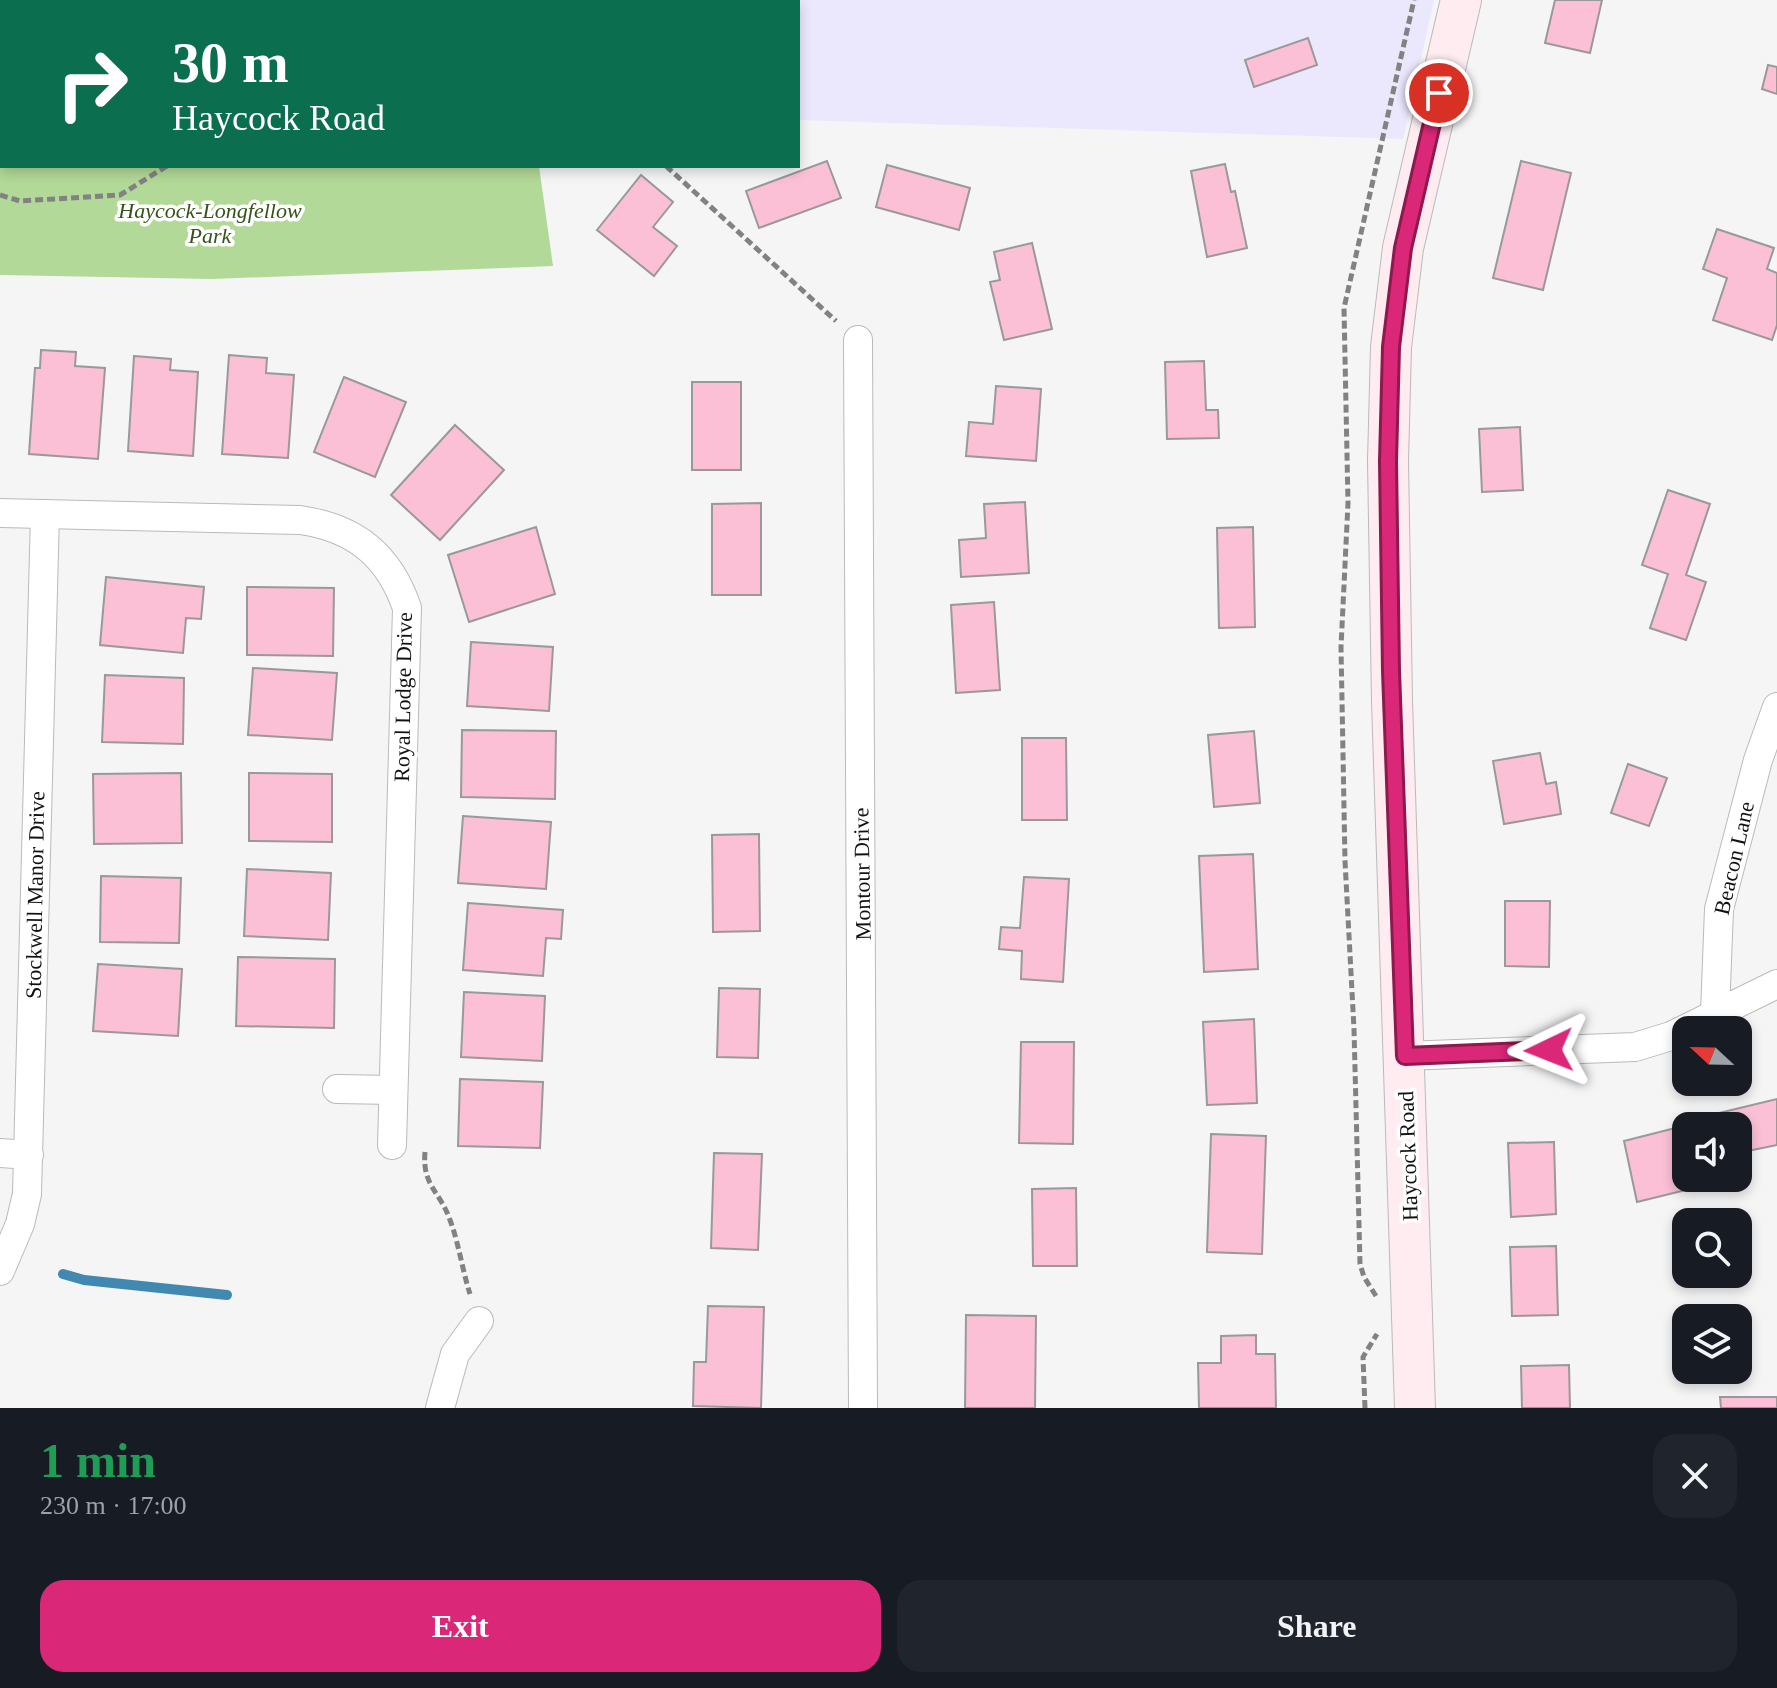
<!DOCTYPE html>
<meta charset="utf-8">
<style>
:root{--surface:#171b24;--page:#20242c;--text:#f1f3f6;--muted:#9ea1a6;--accent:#db2777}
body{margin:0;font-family:Georgia,serif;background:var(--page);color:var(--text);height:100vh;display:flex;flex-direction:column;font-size:30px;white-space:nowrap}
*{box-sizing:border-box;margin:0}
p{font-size:26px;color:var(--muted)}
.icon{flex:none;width:44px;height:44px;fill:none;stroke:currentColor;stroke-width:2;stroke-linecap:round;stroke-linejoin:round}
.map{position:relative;height:1408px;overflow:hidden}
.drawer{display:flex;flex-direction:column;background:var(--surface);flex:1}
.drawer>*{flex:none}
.guide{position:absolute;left:0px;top:0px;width:800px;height:168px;box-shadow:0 4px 12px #0003;background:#0b6e4f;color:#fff;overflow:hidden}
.needle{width:52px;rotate:292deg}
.controls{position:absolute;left:1672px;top:1016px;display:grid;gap:16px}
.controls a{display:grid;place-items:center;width:80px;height:80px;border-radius:16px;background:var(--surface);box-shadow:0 4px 12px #0003;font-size:40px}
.pin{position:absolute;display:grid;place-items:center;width:68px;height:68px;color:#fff;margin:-34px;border:4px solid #fff;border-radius:50%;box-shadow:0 2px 8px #0007}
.me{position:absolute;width:88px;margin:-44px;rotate:268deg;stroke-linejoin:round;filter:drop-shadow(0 0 6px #0008)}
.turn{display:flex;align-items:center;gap:28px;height:168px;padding:0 40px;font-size:36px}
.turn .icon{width:104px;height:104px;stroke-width:2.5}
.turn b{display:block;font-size:56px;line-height:68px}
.round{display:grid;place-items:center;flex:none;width:84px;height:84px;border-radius:24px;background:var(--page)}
.overview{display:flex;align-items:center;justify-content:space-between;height:136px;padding:0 40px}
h1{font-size:48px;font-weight:800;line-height:60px;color:#1e9e55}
.primary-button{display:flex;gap:16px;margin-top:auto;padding:16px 40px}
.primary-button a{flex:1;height:92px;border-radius:24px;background:var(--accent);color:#fff;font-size:32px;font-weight:800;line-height:92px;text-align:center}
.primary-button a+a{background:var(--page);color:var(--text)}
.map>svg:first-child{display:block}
.industrial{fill:#ebe8fe}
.green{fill:#b2d997}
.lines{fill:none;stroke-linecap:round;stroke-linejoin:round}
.stream{stroke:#4189b0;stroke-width:10}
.building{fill:#fbc0d6;stroke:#9a9999;stroke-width:2}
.street-casing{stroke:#bababb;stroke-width:30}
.secondary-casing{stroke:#bababb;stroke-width:42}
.path{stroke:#828283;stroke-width:5;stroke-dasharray:8 4;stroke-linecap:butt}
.street{stroke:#fff;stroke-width:28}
.secondary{stroke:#feecf0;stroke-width:40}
.route-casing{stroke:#8e194d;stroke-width:20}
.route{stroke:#db2777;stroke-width:14}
.labels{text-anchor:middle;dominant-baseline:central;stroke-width:7;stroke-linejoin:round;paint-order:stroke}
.park-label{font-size:22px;font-style:italic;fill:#345319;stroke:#fff}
.street-label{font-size:22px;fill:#111112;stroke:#fff}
</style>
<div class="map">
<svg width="1777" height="1408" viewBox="0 0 1777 1408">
<rect width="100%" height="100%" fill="#f5f5f6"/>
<path class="industrial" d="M 533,0 L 1434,0 L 1403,139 L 798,120 L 798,2 L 532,2 Z"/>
<path class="green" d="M 0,0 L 543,0 L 2,2 L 2,166 L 539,166 L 553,266 L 212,279 L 0,275 Z"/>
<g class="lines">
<path class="stream" d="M 63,1274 L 84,1280 L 227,1295"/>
</g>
<g class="building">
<path d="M 1555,0 L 1602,0 L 1590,53 L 1545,43 Z"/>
<path d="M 1308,38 L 1317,65 L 1254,87 L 1245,60 Z"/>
<path d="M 1768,65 L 1777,67 L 1777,94 L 1762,89 Z"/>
<path d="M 827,161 L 841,198 L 759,228 L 746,191 Z"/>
<path d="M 1521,161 L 1571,173 L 1543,290 L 1493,278 Z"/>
<path d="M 1225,164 L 1231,192 L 1235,191 L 1247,248 L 1207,257 L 1191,171 Z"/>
<path d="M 887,165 L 970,188 L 959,230 L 876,207 Z"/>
<path d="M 641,175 L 673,202 L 653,227 L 677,246 L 654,276 L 597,230 Z"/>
<path d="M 1717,229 L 1774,248 L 1767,269 L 1777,273 L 1777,325 L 1772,340 L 1713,320 L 1727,278 L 1703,269 Z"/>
<path d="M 1032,243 L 1052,329 L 1004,340 L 990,282 L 1000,280 L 994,252 Z"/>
<path d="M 41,350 L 76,352 L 75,366 L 105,368 L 98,459 L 29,454 L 35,368 L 40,368 Z"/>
<path d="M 229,355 L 267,358 L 266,373 L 294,375 L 288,458 L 222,454 Z"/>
<path d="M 134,356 L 171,359 L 170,370 L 198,372 L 193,456 L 128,451 Z"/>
<path d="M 1204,361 L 1206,410 L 1218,410 L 1219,438 L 1167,439 L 1165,362 Z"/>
<path d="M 344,377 L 406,402 L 375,477 L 314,452 Z"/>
<rect x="692" y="382" width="49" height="88"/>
<path d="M 996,386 L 1041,389 L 1036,461 L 966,456 L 969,422 L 993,424 Z"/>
<path d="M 455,425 L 504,470 L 440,540 L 391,495 Z"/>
<path d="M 1520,427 L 1523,490 L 1482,492 L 1479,429 Z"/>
<path d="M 1668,490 L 1710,504 L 1686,575 L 1706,582 L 1686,640 L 1650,628 L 1668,574 L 1642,565 Z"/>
<path d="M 1025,502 L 1029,573 L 961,577 L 959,540 L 986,538 L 984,504 Z"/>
<path d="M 761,503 L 761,595 L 712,595 L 712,504 Z"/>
<path d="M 536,527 L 555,594 L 469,622 L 448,555 Z"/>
<path d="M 1253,527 L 1255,627 L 1219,628 L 1217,528 Z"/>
<path d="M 106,577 L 204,587 L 201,619 L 186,618 L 183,653 L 100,645 Z"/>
<path d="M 247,587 L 334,588 L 333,656 L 247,655 Z"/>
<path d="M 994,602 L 1000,690 L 956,693 L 951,605 Z"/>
<path d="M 471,642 L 553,647 L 549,711 L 467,706 Z"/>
<path d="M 253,668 L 337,673 L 332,740 L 248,735 Z"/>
<path d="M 105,675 L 184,678 L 183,744 L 102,742 Z"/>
<path d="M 462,730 L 556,731 L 555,799 L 461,797 Z"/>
<path d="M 1254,731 L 1260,803 L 1214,807 L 1208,735 Z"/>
<path d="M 1022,738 L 1066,738 L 1067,820 L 1022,820 Z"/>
<path d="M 1540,753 L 1546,784 L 1556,782 L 1561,814 L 1504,824 L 1493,761 Z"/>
<path d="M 1628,764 L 1667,778 L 1649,826 L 1611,813 Z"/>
<path d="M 181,773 L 182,843 L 94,844 L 93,774 Z"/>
<path d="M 249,773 L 332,774 L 332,842 L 249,841 Z"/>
<path d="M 463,816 L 551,822 L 546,889 L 458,883 Z"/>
<path d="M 759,834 L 760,931 L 713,932 L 712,835 Z"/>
<path d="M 1253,854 L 1258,969 L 1204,972 L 1199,856 Z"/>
<path d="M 247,869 L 331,873 L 328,940 L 244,936 Z"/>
<path d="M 101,876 L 181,878 L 179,943 L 100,942 Z"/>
<path d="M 1024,877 L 1069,879 L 1063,982 L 1021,979 L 1022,951 L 999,949 L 1001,927 L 1020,928 Z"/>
<path d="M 1505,901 L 1550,901 L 1549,967 L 1505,966 Z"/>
<path d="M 468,903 L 563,910 L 561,939 L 546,938 L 543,976 L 463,970 Z"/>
<path d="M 238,957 L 335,959 L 334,1028 L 236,1026 Z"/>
<path d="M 98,964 L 182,969 L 178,1036 L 93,1031 Z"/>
<path d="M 719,988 L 760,989 L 758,1058 L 717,1057 Z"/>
<path d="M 464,992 L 545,996 L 542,1061 L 461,1057 Z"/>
<path d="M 1254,1019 L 1257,1103 L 1207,1105 L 1203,1022 Z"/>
<path d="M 1021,1042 L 1074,1042 L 1073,1144 L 1019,1143 Z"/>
<path d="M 460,1079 L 543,1082 L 540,1148 L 458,1146 Z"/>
<path d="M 1777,1099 L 1777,1145 L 1738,1153 L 1738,1126 L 1722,1126 L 1719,1113 Z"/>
<path d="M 1687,1125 L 1686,1178 L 1700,1178 L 1702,1186 L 1637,1202 L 1624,1141 Z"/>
<path d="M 1211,1134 L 1266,1136 L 1262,1254 L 1207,1252 Z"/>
<path d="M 1554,1142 L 1556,1214 L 1511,1217 L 1508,1143 Z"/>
<path d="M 714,1153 L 762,1154 L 758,1250 L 711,1248 Z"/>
<path d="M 1076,1188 L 1077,1266 L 1033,1266 L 1032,1189 Z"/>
<path d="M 1556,1246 L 1558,1315 L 1512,1316 L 1510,1247 Z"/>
<path d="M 708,1306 L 764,1307 L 761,1408 L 693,1406 L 694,1362 L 706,1362 Z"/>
<path d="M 966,1315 L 1036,1316 L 1035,1408 L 965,1408 Z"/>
<path d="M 1256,1335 L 1256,1354 L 1275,1354 L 1276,1408 L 1199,1408 L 1198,1363 L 1221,1363 L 1221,1336 Z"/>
<path d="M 1569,1365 L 1570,1408 L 1522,1408 L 1521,1366 Z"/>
<path d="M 1720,1397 L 1777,1397 L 1777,1408 L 1721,1408 Z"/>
</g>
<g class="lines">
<g class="street-casing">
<g id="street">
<path d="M 858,340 L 863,1408"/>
<path d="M 0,513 L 300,520 C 355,528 389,555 407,608 L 392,1145"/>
<path d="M 1715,1013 L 1719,909 L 1758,760 L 1777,707"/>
<path d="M 1405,1056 L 1635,1047 L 1671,1036 L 1777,984"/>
<path d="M 337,1089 L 393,1090"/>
<path d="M 0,1153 L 29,1155"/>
<path d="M 0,1271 L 20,1224 L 27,1194 L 45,514"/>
<path d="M 440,1408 L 455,1354 L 479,1321"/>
</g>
</g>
<g class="secondary-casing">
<path id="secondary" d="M 1415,1408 L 1392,701 L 1388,461 L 1391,347 L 1403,248 L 1461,0"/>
</g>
<g class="path">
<path d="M 450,0 L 450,2"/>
<path d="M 419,2 L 420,0"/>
<path d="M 666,166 L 836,321"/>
<path d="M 0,195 L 20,201 L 120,195 L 167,166"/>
<path d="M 425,1152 C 422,1186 440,1191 450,1220 C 459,1244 462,1269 470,1294"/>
<path d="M 1376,1296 L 1364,1277 L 1360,1264 L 1354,1029 L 1345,861 L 1341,647 L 1348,503 L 1344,308 L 1414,0"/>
<path d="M 1365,1408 L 1363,1357 L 1377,1334"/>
</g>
<use href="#street" class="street"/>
<use href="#secondary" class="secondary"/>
</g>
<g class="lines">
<g class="route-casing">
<path id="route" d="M 1439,93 L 1403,248 L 1391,347 L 1388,461 L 1391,671 L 1405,1056 L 1549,1050"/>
</g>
<use href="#route" class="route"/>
</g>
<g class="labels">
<g class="park-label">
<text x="210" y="210">Haycock-Longfellow<tspan x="210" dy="25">Park</tspan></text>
</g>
<g class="street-label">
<text transform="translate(403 697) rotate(-89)">Royal Lodge Drive</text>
<text transform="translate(1734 858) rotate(-77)">Beacon Lane</text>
<text transform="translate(862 874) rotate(-91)">Montour Drive</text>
<text transform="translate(35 895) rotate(-89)">Stockwell Manor Drive</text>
<text transform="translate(1408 1156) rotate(-92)">Haycock Road</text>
</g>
</g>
</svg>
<div class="controls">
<a><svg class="needle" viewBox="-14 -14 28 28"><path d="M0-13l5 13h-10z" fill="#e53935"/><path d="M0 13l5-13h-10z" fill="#9ea1a6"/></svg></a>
<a><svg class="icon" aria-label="sound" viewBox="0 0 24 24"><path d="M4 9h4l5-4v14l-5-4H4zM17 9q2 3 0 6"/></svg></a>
<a><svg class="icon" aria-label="search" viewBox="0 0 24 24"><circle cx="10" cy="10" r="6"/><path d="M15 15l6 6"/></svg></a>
<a><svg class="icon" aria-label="layers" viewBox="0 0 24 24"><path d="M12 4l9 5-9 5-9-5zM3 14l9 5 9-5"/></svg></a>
</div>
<div class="pin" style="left:1439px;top:93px;background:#d93025"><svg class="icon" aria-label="arrive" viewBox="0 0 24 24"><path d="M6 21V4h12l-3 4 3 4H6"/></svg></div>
<svg class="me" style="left:1549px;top:1050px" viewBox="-20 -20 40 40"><path d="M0-17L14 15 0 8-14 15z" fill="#db2777" stroke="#fff" stroke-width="4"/></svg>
<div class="guide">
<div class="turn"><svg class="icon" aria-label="right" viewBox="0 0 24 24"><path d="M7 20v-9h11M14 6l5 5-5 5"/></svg><div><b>30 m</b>Haycock Road</div></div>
</div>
</div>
<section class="drawer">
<div class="overview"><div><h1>1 min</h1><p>230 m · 17:00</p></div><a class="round"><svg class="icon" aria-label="close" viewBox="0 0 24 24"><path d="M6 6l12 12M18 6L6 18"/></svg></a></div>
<div class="primary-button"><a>Exit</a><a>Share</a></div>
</section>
